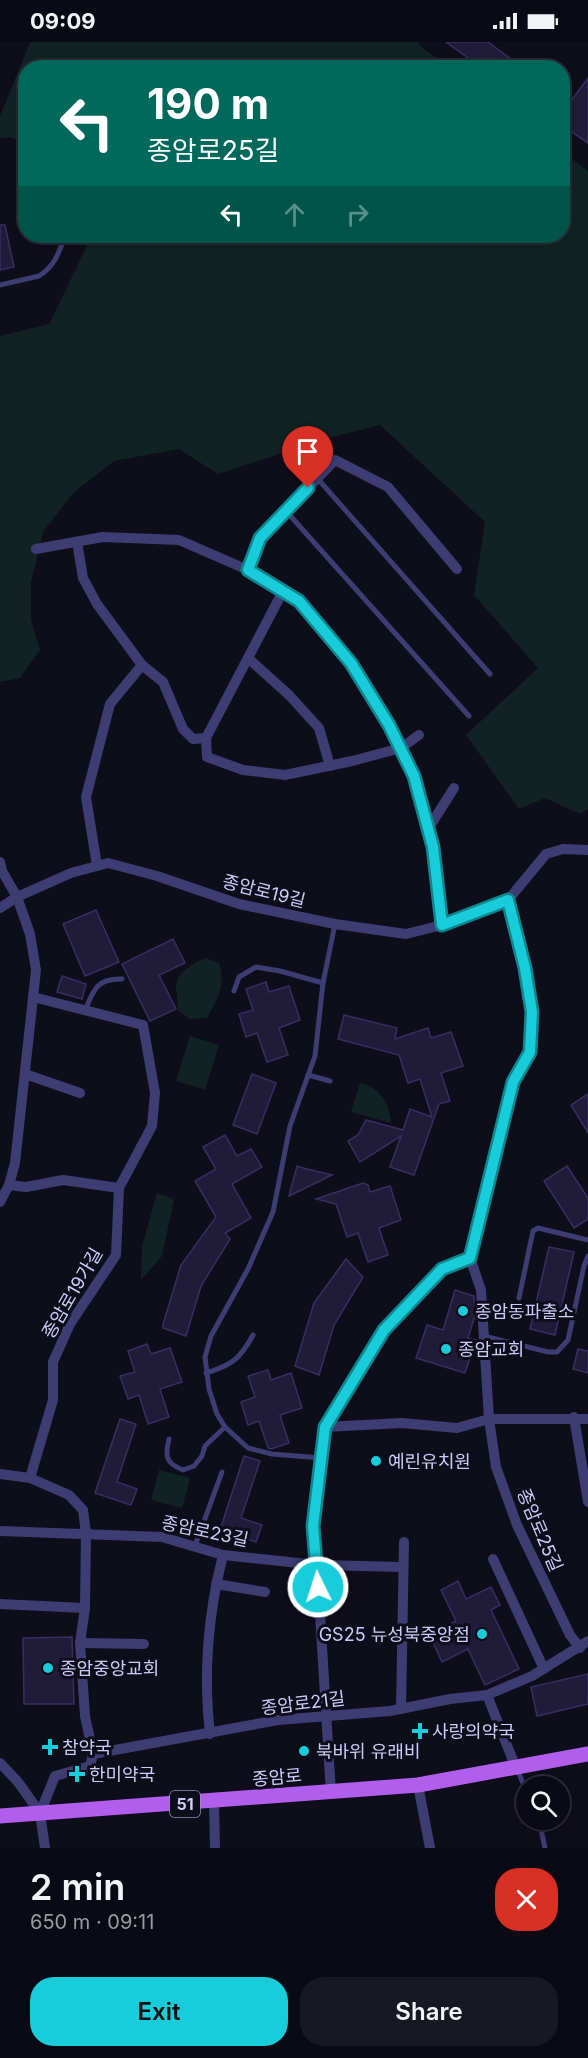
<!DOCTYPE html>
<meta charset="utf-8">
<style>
:root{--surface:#0a0a14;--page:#181822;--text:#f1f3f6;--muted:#999aa0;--line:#2a2b34;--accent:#18cdd9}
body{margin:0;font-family:Inter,"Noto Sans KR",sans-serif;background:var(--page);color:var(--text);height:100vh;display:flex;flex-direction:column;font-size:22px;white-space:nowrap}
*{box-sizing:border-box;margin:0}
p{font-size:20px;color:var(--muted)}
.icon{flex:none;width:33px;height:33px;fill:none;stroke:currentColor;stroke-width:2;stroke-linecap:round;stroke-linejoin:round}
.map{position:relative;height:1806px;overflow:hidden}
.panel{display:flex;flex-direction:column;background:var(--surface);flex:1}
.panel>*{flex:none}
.guide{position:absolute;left:18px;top:18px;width:552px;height:183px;border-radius:24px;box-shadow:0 3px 9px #0003,0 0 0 2px var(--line);background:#00695c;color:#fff;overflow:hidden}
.tools{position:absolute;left:516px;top:1734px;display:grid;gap:12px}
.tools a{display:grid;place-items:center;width:54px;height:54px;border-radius:50%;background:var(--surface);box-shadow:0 3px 9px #0003,0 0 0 2px var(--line);font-size:30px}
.pin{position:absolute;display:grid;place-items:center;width:51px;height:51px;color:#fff;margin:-62px -26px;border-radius:50% 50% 50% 0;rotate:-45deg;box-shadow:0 0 6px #0007}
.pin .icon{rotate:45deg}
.me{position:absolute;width:66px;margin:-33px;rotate:356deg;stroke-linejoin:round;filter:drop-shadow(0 0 4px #0008)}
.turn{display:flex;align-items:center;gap:21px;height:126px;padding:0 30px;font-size:27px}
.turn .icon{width:78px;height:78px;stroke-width:2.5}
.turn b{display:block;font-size:42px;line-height:51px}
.lanes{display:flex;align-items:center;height:57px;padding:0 30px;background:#0003;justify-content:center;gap:30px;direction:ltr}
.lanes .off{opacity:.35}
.round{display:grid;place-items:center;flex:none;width:63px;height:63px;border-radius:24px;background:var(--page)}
.headline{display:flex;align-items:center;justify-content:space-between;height:102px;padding:0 30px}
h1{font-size:36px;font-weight:600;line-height:45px}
.action{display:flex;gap:12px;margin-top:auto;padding:12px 30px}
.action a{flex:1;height:69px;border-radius:24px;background:var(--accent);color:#111;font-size:24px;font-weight:600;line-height:69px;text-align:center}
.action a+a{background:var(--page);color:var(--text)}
.status{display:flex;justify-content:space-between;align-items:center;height:42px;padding:0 30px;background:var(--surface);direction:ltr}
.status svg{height:16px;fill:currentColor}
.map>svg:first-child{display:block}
.green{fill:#102322}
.building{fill:#201b39;stroke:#372f62;stroke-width:1.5}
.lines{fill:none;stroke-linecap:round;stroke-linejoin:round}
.lane{stroke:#3d3d74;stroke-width:5}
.street{stroke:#3d3d74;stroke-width:10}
.primary{stroke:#b25eed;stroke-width:15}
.route-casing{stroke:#10858d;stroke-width:15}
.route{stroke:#18cdd9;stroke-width:10}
.poi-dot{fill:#18cdd9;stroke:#0e0d1a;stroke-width:2}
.labels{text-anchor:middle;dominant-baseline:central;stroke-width:6;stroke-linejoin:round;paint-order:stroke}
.shield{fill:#0e0d1a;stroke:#9592b6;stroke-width:1.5}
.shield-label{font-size:16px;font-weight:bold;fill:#cfcbf9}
.street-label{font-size:18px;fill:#cfcbf9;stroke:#0e0d1a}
.poi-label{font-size:18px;fill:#cfcbf9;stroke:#0e0d1a;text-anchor:start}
</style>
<div class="status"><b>09:09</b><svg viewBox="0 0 49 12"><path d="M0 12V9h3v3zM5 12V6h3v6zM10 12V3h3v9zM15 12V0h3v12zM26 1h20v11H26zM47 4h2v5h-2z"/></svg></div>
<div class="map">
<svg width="588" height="1806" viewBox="0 0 588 1806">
<rect width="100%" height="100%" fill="#0e0d1a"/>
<g class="green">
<path d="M 30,0 L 418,0 L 420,4 L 449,25 L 26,26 L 25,101 L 10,95 L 0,96 L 0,74 Z"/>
<path d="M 563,110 L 588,129 L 588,767 L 580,772 L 545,756 L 519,767 L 466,693 L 538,626 L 474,553 L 485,480 L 380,383 L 325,397 L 218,432 L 179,407 L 114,419 L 73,451 L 43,490 L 31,540 L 31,578 L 40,608 L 20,636 L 0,640 L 0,294 L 49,282 L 92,194 L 562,194 Z"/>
<path d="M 206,916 L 219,921 C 226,944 218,956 207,976 L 189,977 L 178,968 C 178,960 176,951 176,944 C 177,930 195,920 206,916 Z"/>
<path d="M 190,994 L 219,1003 L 205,1048 L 176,1039 Z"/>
<path d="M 360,1041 C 381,1046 389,1061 391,1081 L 351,1070 Z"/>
<path d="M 157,1151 L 174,1157 L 162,1214 L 141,1238 L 142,1204 Z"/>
<path d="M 159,1428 L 190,1436 L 182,1466 L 151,1458 Z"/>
</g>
<g class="building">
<path d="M 446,0 L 488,0 L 523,26 L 482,26 Z"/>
<path d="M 588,36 L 588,101 L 562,83 L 562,53 L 571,59 Z"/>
<path d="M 0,183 L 5,183 L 14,225 L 0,228 Z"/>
<path d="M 96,868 L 119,920 L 85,934 L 63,882 Z"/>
<path d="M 173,897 L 185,921 L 159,933 L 176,967 L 150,979 L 122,922 Z"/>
<path d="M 62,934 L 86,942 L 82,957 L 57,950 Z"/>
<path d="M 266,940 L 269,950 L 289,944 L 300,978 L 279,986 L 288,1013 L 267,1020 L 257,991 L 246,995 L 239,972 L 253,968 L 246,947 Z"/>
<path d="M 344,973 L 397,986 L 395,997 L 428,986 L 431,996 L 451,990 L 463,1024 L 441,1031 L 450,1059 L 439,1062 L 414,1133 L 390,1125 L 401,1094 L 360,1120 L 348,1099 L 358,1093 L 366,1078 L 403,1088 L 410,1067 L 432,1075 L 420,1037 L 408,1041 L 399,1013 L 338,997 Z"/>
<path d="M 252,1032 L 276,1041 L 257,1092 L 233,1083 Z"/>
<path d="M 588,1052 L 588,1091 L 571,1063 Z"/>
<path d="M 225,1093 L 237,1114 L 251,1107 L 262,1125 L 232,1142 L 251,1176 L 225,1191 L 230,1197 L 201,1244 L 186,1294 L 163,1286 L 163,1282 L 181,1223 L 216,1175 L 195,1139 L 216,1127 L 203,1105 Z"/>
<path d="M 297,1124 L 303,1126 L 332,1133 L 289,1154 Z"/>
<path d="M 567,1124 L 588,1156 L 588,1177 L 574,1186 L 544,1139 Z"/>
<path d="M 363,1141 L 368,1143 L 370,1150 L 390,1144 L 401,1178 L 379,1186 L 388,1213 L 368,1220 L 358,1191 L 347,1195 L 336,1162 L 316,1157 Z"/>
<path d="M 549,1205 L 574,1210 L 555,1293 L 530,1287 Z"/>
<path d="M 346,1217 L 363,1235 L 334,1283 L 319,1333 L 295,1324 L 314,1261 Z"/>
<path d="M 455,1248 L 474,1254 L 475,1274 L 468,1296 L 476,1298 L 465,1331 L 416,1316 L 427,1283 L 443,1288 Z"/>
<path d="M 147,1302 L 151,1312 L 170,1306 L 182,1340 L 160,1347 L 169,1375 L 148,1382 L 139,1353 L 128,1357 L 120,1334 L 135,1330 L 128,1309 Z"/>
<path d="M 578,1307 L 588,1309 L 588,1331 L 573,1327 Z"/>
<path d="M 268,1328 L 271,1338 L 291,1331 L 302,1366 L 280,1373 L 289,1401 L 271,1407 L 268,1406 L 259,1379 L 248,1383 L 241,1360 L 255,1355 L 248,1334 Z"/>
<path d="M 120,1377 L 136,1382 L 117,1440 L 137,1447 L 131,1463 L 95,1451 Z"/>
<path d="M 244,1414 L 260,1419 L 241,1476 L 262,1483 L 256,1500 L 220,1488 Z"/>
<path d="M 458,1539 L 466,1557 L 491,1545 L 500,1563 L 491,1568 L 519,1627 L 485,1643 L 468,1607 L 442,1620 L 429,1592 L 456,1579 L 441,1548 Z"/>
<path d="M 72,1595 L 74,1662 L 24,1662 L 23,1596 Z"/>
<path d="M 588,1632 L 588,1662 L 537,1674 L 531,1645 Z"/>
</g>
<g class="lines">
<g class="lane">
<path d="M 0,243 L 39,234 C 55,224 59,210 65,194"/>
<path d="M 317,436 L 490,632"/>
<path d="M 286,469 L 469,674"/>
<path d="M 234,949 L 239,935 L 256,925 L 280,929 L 323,941"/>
<path d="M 85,969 C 93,948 97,936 122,937"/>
<path d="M 308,1033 L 330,1039"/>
<path d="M 519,1256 L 533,1189 L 538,1186 L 588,1198"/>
<path d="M 484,1294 L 548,1310 L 557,1310 L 568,1298 L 584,1224 L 588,1214"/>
<path d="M 206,1331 C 232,1323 240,1317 253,1293"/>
<path d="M 169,1397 C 165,1414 165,1421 183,1428 L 194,1424 L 202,1414 L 205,1404 L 225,1385"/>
<path d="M 321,1416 L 272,1412 L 248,1406 L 225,1385 L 217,1372 L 209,1347 L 205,1315 L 211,1294 L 248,1227 L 273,1170 L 290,1084 L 315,1014 L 323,941 L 335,882"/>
<path d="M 195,1504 L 222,1430"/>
<path d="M 517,1727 L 526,1748"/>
<path d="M 539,1778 L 545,1806"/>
</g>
<g class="street">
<path d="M 77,500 L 83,536 L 97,562 L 142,623"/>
<path d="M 36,507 L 103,495 L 179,498 L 248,528 L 299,559 L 351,621 L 389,683 L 414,734 L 433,805 L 442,883"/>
<path d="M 248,528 L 260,496 L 335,418 L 388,445 L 457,527"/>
<path d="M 248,616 L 289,653 L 319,686 L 330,724"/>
<path d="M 206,696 L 207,715 L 243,728 L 285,733 L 352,719 L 401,706 L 419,693"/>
<path d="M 206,696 L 283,549"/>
<path d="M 428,787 L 454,746"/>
<path d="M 0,820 L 2,829 L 17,855 L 30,892 L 36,928 L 15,1121 L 9,1143 L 0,1160"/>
<path d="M 97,824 L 86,755 L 110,662 L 142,623 L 163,640 L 183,687 L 193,697 L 206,696"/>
<path d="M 508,858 L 525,926 L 532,970 L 530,1010 L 513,1040 L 470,1216 L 481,1248 L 489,1377 L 496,1425 L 517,1483 L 570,1593 L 580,1606"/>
<path d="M 0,866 L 17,855 L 71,831 L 108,821 L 157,834 L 239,862 L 335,882 L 406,892 L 442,883 L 508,858 L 546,812 L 563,807 L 588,808"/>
<path d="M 25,1032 L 80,1051"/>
<path d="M 9,1143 L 26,1145 L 63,1138 L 119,1146"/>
<path d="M 574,1375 L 588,1460"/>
<path d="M 325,1385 L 402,1381 L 457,1386 L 489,1377 L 588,1377"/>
<path d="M 0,1432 L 30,1436 L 69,1453 L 83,1468 L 86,1491 L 85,1566 L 80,1601 L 85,1674 L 93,1712 L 90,1724 L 55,1734 L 40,1771"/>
<path d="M 30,1436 L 53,1358 L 53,1320 L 70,1282 L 116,1213 L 119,1146 L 152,1084 L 155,1051 L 143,983 L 33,955"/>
<path d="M 0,1489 L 162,1495 L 223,1513 L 317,1523 L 403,1525"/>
<path d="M 493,1517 L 544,1627"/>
<path d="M 216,1542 L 265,1550"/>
<path d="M 0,1562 L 85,1566"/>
<path d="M 80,1601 L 144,1602"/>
<path d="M 487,1653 L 516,1726"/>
<path d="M 401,1667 L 404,1500"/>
<path d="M 210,1692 C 203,1632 208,1572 223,1513"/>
<path d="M 93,1712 L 278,1678 L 390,1669 L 450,1657 L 487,1653 L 532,1634 L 588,1599"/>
<path d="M 0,1721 L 18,1740 L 40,1771 L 45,1806"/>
<path d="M 418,1743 L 430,1806"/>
<path d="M 331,1751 L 317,1523 L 313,1484 L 325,1385 L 384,1288 L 442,1227 L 470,1216"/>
<path d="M 214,1760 L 215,1806"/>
</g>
<path class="primary" d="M 0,1774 L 418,1743 L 588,1712"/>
</g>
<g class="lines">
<g class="route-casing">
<path id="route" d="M 308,446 L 260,496 L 248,528 L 299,559 L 351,621 L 389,683 L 414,734 L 433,805 L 442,883 L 508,858 L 525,926 L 532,970 L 530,1010 L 513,1040 L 470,1216 L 442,1227 L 384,1288 L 325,1385 L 313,1484 L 318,1545"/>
</g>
<use href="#route" class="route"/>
</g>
<g class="poi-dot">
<circle cx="463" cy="1269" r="6"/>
<circle cx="446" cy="1307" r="6"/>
<circle cx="376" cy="1419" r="6"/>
<circle cx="482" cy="1592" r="6"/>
<circle cx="48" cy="1626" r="6"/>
<path d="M417 1680h6v6h6v6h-6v6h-6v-6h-6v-6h6z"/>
<path d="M47 1696h6v6h6v6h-6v6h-6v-6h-6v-6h6z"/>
<circle cx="304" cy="1709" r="6"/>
<path d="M74 1723h6v6h6v6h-6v6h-6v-6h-6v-6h6z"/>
</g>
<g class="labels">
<rect class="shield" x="170" y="1749" width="30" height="26" rx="4.5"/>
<g class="shield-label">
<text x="185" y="1762">51</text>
</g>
<g class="street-label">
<text transform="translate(264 849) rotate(14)">종암로19길</text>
<text transform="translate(72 1251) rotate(-60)">종암로19가길</text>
<text transform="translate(540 1488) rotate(67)">종암로25길</text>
<text transform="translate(205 1489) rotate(12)">종암로23길</text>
<text transform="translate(303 1661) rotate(-7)">종암로21길</text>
<text transform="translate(277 1735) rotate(-5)">종암로</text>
</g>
<g class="poi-label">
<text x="475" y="1269">종암동파출소</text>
<text x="458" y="1307">종암교회</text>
<text x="388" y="1419">예린유치원</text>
<text x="470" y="1592" text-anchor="end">GS25 뉴성북중앙점</text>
<text x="60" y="1626">종암중앙교회</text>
<text x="432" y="1689">사랑의약국</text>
<text x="62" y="1705">참약국</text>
<text x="316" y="1709">북바위 유래비</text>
<text x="89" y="1732">한미약국</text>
</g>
</g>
</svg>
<div class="tools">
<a><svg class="icon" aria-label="search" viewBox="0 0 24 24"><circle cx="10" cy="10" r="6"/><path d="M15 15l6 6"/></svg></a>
</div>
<div class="pin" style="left:308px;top:446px;background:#d93025"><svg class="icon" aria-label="arrive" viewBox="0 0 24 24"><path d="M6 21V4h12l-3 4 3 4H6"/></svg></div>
<svg class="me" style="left:318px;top:1545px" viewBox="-20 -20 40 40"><circle r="17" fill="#18cdd9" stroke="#fff" stroke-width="3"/><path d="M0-11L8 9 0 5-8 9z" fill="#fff"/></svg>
<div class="guide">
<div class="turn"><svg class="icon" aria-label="left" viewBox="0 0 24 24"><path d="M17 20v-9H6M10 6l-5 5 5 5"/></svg><div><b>190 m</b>종암로25길</div></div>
<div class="lanes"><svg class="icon" aria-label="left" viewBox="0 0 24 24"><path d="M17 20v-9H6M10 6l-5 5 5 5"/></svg><svg class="icon off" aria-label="ahead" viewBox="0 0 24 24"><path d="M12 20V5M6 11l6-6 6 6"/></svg><svg class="icon off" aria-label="right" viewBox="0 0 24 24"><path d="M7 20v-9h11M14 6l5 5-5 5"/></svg></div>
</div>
</div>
<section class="panel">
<div class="headline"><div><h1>2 min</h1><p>650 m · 09:11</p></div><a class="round" style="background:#d93025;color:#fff"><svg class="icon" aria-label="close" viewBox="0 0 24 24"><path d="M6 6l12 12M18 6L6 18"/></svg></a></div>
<div class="action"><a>Exit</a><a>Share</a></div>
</section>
